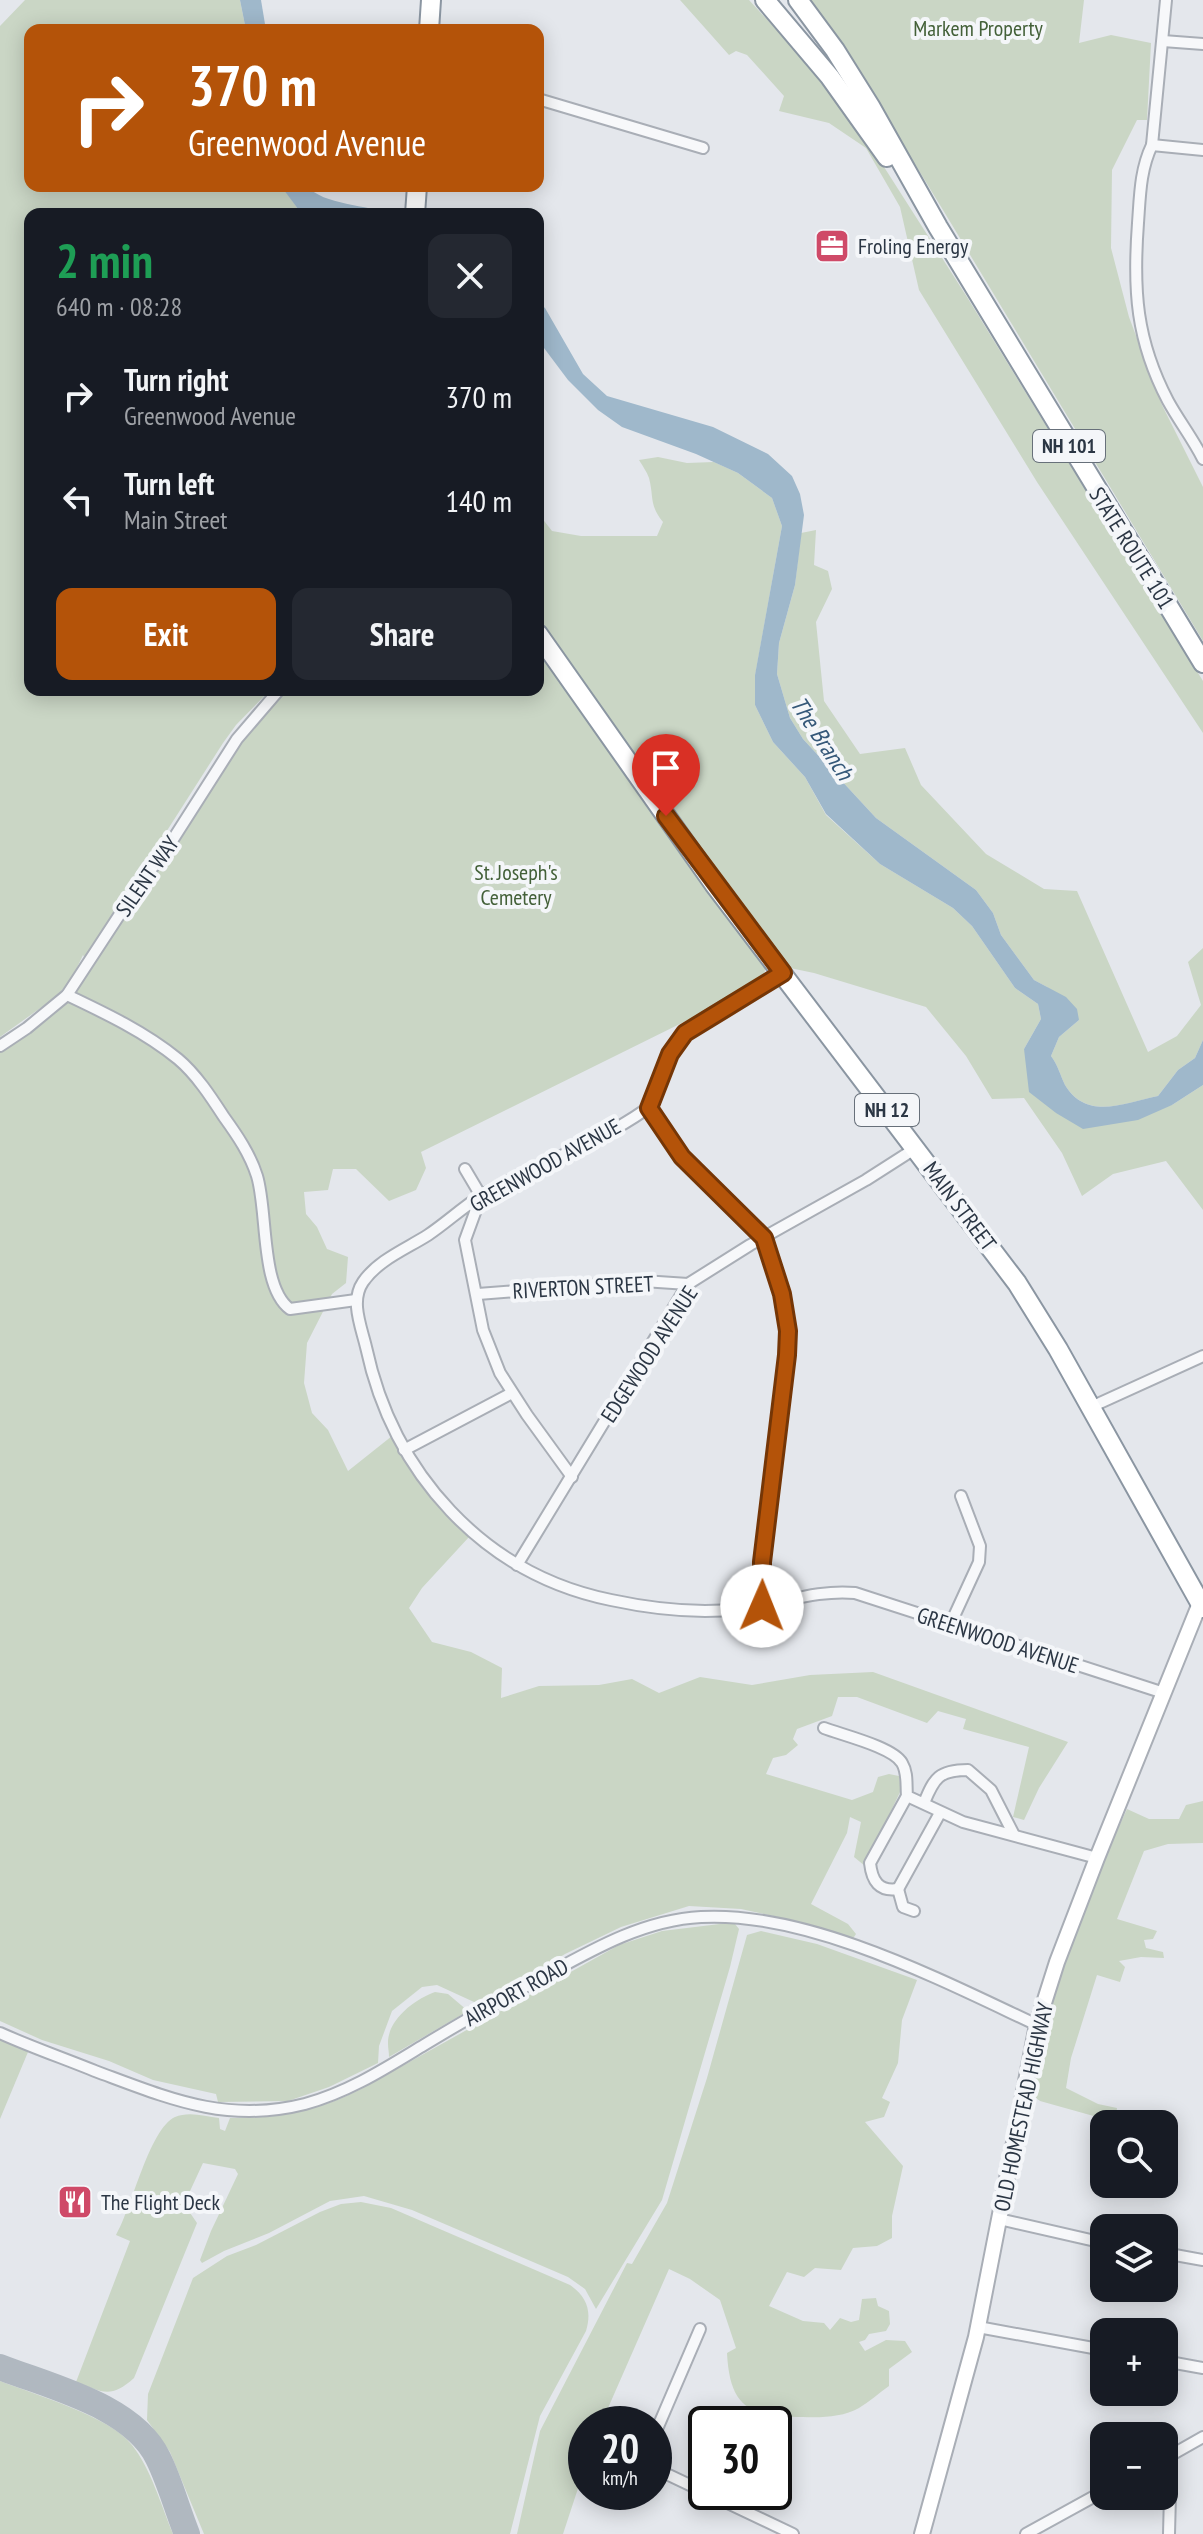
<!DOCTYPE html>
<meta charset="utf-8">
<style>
:root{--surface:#171b24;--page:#242831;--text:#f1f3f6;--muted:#9ea1a6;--accent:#b45309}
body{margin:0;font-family:"PT Sans Narrow",sans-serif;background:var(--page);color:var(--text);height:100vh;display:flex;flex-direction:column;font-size:30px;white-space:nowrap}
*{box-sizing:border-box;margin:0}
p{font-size:26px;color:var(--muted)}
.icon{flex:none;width:44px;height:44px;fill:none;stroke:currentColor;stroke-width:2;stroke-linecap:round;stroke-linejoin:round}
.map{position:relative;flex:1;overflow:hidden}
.details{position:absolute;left:24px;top:208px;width:520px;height:488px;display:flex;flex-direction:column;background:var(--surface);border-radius:16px;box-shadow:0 4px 20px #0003}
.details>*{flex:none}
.hud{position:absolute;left:24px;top:24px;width:520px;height:168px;border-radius:16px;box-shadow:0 4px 20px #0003;background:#b45309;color:#fff;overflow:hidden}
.fabs{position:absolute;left:1090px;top:2110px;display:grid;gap:16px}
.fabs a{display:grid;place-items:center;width:88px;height:88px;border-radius:16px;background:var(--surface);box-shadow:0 4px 20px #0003;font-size:40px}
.speed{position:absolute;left:568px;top:2406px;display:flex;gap:16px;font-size:40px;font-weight:700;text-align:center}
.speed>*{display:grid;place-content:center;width:104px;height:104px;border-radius:50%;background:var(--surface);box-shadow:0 4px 20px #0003;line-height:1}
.speed small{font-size:20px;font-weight:400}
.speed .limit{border:4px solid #111;border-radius:12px;background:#fff;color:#111}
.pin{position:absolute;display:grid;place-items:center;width:68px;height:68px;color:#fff;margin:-82px -34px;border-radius:50% 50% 50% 0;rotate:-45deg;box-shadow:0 0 8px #0007}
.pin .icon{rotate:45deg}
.me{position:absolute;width:88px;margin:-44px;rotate:1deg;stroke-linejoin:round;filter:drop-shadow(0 0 6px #0008)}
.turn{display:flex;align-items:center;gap:28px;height:168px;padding:0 32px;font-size:36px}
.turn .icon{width:104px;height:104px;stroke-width:2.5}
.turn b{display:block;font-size:56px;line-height:68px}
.round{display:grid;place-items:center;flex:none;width:84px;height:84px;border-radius:16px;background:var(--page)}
.head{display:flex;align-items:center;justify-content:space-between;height:136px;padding:0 32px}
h1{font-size:48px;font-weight:700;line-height:60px;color:#1e9e55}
.primary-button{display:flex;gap:16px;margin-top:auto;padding:16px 32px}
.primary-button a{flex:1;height:92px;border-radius:16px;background:var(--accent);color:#fff;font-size:32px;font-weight:700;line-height:92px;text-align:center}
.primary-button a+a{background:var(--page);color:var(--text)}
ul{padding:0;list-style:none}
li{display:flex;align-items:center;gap:24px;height:104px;padding:0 32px}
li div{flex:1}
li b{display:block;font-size:30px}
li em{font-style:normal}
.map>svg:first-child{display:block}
.green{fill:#cad6c5}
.water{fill:#9fb8cb}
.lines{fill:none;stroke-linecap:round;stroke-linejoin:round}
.taxiway{stroke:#b0b8c0;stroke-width:26}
.street-casing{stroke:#a9aeb6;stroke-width:14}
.secondary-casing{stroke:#a9aeb6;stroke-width:18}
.highway-casing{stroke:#8b96a2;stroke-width:22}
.street{stroke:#f7f8fa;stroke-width:10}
.secondary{stroke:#fff;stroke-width:14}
.highway{stroke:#fff;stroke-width:18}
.route-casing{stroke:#753606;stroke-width:20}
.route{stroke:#b45309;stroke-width:14}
.labels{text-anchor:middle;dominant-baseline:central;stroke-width:8;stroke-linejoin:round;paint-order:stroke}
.shield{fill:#f4f6f9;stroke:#67707a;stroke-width:2}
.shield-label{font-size:20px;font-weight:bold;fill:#2b3644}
.park-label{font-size:22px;fill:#436038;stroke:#f4f6f9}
.poi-label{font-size:22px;fill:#2b3644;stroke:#f4f6f9;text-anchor:start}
.street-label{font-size:22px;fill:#2b3644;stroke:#f4f6f9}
.water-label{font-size:24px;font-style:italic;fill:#355879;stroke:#f4f6f9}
</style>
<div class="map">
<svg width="1203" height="2534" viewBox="0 0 1203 2534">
<rect width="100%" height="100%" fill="#e4e7ec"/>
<g class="green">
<path d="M 25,0 L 240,0 L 246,30 L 30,30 L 30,186 L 282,186 L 298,209 L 314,214 L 30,214 L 30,690 L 270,690 L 236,725 L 223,743 L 85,959 L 83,955 L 70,982 L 53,999 L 0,1037 L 0,26 Z"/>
<path d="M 680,0 L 749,0 L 808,64 L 870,145 L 967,297 L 1203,681 L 1203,733 L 1037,482 L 919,290 L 900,207 L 866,148 L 829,123 L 779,111 L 784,96 L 747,55 L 736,51 L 729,55 Z"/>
<path d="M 811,0 L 1084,0 L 1079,43 L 1111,35 L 1151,43 L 1147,120 L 1137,120 L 1112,170 L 1111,248 L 1129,317 L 1162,405 L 1203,487 L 1203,641 L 943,210 L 839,40 Z"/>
<path d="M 658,457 L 687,463 L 714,462 L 738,473 L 772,498 L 782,526 L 755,676 L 755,705 L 773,742 L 805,777 L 826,815 L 880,864 L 953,908 L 972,926 L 1015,988 L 1038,1004 L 1041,1019 L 1024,1049 L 1056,1113 L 1172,1105 L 1203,1085 L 1203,1210 L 1166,1161 L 1113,1174 L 1082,1196 L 1062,1153 L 1024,1098 L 992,1099 L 966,1056 L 926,1007 L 814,973 L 766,963 L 764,976 L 706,1011 L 421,1152 L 426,1168 L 416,1190 L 389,1201 L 356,1169 L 333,1169 L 328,1190 L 304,1192 L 306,1214 L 317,1227 L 327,1249 L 348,1257 L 346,1283 L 332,1294 L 307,1343 L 304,1383 L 312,1413 L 328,1430 L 348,1471 L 392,1436 L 408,1463 L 469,1537 L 422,1588 L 409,1608 L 432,1642 L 471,1652 L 502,1668 L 501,1698 L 539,1686 L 599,1685 L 632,1679 L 659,1693 L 700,1677 L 752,1685 L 810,1675 L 873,1672 L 1068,1742 L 1039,1788 L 1024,1820 L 1013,1817 L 1029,1747 L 963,1729 L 966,1719 L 938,1711 L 927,1723 L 857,1697 L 838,1697 L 832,1716 L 797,1729 L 793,1739 L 798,1745 L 786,1755 L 773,1758 L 766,1774 L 852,1800 L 873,1792 L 878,1777 L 889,1774 L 899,1776 L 901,1790 L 865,1866 L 854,1857 L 861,1822 L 850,1817 L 847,1833 L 811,1904 L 848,1924 L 856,1934 L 852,1940 L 778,1917 L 741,1909 L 689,1906 L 621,1927 L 565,1954 L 493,1998 L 474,2002 L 437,1985 L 422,1987 L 392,2011 L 379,2046 L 378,2063 L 329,2087 L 288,2101 L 218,2102 L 216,2094 L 153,2080 L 109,2061 L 42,2040 L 0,2021 L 0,1052 C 33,1033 61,1009 85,979 L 240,740 L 284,690 L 538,690 L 538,513 L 552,531 L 581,536 L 657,536 L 663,522 C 649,505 654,497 649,478 C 647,472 642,465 639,460 Z"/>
<path d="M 816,530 L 814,565 L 828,571 L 832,589 L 816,622 L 824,701 L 860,754 L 905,748 L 921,785 L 986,854 L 1044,889 L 1077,891 L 1148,1052 L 1177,1036 L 1201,1005 L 1188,962 L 1203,948 L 1203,1040 L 1195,1058 L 1178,1070 L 1158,1096 C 1125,1103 1087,1121 1065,1085 C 1060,1075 1058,1065 1051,1056 L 1059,1037 L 1079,1020 L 1047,987 L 1034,980 L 1001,935 L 993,913 L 976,890 L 876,818 L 803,739 L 790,718 L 777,674 L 779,643 L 795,585 L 801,533 Z"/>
<path d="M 1203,1801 L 1203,1843 L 1168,1844 L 1144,1851 L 1117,1919 L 1157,1931 L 1153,1939 L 1144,1940 L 1146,1948 L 1163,1952 L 1164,1958 L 1141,1957 L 1119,1961 L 1125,1967 L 1120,1982 L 1097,1975 L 1071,2058 L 1066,2088 L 1098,2104 L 1117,2108 L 1115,2122 L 1040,2101 L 1031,2094 L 1051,2001 L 1099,1870 L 1127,1809 L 1149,1819 L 1179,1819 L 1186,1805 Z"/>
<path d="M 728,1923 L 735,1924 L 739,1929 L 730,1967 L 662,2200 L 596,2309 L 585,2289 L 568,2277 L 412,2210 L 364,2196 L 330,2201 L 269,2233 L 224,2251 L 202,2263 L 200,2260 L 211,2231 L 238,2174 L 235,2169 L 203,2163 L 184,2204 L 197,2223 L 134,2378 C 111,2399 102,2392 76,2382 L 130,2241 L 116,2235 C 132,2208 149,2129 175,2117 C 188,2111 205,2116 219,2118 L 220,2129 L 225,2131 L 230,2118 C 278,2119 318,2111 361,2089 L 619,1945 L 662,1931 Z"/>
<path d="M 761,1931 L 817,1944 L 917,1980 L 902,2020 L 898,2063 L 882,2098 L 890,2102 L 884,2117 L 865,2122 L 903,2166 L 892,2216 L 892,2238 L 877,2246 L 853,2248 L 841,2270 L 815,2268 L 804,2277 L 787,2272 L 769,2306 L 803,2321 L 824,2323 L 830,2330 L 840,2318 L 851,2322 L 859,2320 L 862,2299 L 876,2298 L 878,2306 L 889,2311 L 890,2324 L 886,2331 L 869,2334 L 865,2340 L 859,2342 L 865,2351 L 886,2340 L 905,2341 L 912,2352 L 889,2369 L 889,2386 C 879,2393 869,2402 859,2408 C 843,2417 821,2418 803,2417 C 751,2416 730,2410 727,2353 L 736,2348 L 720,2300 L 690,2279 L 669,2269 L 601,2424 L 586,2424 L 586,2464 L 563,2534 L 517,2534 L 540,2431 L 627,2263 L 632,2264 L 667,2203 L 707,2078 L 747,1935 Z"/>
<path d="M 435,1992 L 448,1994 L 468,2011 L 389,2057 C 389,2052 388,2048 388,2044 C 387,2020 415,1999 435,1992 Z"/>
<path d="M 0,2038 L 28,2052 L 0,2119 Z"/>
<path d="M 361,2202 L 391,2208 L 570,2285 C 587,2297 592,2311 586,2331 L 540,2416 L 510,2534 L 204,2534 L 170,2452 L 147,2420 L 148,2394 L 193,2278 L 227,2256 L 256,2245 L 320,2212 L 341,2204 Z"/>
<path d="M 0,2381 C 35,2395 110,2416 132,2445 C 151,2469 161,2505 173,2534 L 0,2534 Z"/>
</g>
<g class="water">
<path d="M 240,0 L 261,0 L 266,30 L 246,30 Z"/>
<path d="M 281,186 L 307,186 C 323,205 368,205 391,214 L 314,214 L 298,209 Z"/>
<path d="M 538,302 L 545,308 L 583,374 L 607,396 L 713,427 L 768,454 L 792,476 L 800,494 L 804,515 L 795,585 L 779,643 L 777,674 L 790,718 L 803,739 L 876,818 L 976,890 L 993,913 L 1001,935 L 1034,980 L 1066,997 L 1077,1009 L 1079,1020 L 1059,1037 L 1051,1056 C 1058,1065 1060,1075 1065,1085 C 1087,1121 1124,1103 1158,1096 L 1178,1070 L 1195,1058 L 1203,1040 L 1203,1085 L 1172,1105 L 1138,1120 L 1083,1129 L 1056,1113 L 1029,1092 L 1024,1049 L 1041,1019 L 1038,1004 L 1015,988 L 972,926 L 953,908 L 880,864 L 826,814 L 805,777 L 773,742 L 755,705 L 755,675 L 782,526 L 772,498 L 738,473 L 696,454 L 622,427 L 598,410 L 568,380 L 538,340 Z"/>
</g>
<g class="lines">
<path class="taxiway" d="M 0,2367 C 51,2387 133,2406 158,2458 C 170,2482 177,2509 187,2534"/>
<g class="street-casing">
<g id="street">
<path d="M 1166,0 L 1152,145 C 1140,170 1140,196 1138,223 C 1133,290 1136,340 1168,401 C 1179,421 1193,439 1203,459"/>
<path d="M 1163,41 L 1203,44"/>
<path d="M 538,99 L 703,148"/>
<path d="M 1152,145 L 1203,150"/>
<path d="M 783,973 C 754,991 700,1014 680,1039 C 667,1055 655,1103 645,1110 C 595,1145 535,1165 482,1195 C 463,1207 446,1223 428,1235 C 406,1249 378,1260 363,1282 C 350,1301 361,1326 366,1347 C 393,1473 483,1574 611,1600 C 653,1609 697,1614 740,1609 C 778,1605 816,1589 855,1593 L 1164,1693"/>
<path d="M 67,995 C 105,1013 145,1032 178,1059 C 196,1074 211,1097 224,1117 C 237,1135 250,1154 257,1176 C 268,1212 260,1287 290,1309 L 356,1300"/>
<path d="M 0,1046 L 27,1028 L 67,995 L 135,891 L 170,844 L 237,739 L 279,690"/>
<path d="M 649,1108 L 682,1157 L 764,1238 L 782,1294 L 788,1331 L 787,1355 L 762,1562 L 762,1606"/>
<path d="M 465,1169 L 481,1196 L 465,1240 L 483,1330 L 500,1373 L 527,1415 L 572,1477"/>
<path d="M 478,1294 L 643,1281 L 688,1284"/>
<path d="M 1091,1407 L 1203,1356"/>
<path d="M 404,1450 L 512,1393"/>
<path d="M 517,1565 L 688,1284 L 750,1245 L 866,1180 L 916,1148"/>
<path d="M 950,1625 L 979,1562 L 980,1546 L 961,1496"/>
<path d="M 824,1728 C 842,1735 893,1747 902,1763 C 908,1773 906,1785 907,1796 L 963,1822 L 1097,1858"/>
<path d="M 924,1803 C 934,1778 939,1770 968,1770 L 991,1790 L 1014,1835"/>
<path d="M 898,1889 C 879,1892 872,1881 870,1863 L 907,1796"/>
<path d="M 898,1889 L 940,1813"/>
<path d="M 898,1889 L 903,1907 L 914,1911"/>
<path d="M 0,2033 C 31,2047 63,2058 95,2071 C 168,2098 226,2124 305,2104 C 349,2092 386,2068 424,2045 C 462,2022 500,2000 539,1979 C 590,1951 642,1920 701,1917 C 808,1911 941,1980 1037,2025"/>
<path d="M 999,2219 L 1104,2243"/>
<path d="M 1164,2253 L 1203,2260"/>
<path d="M 978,2327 L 1104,2350"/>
<path d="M 1164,2361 L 1203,2368"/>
<path d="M 654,2436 L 700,2329"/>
<path d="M 1166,2458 L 1203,2437"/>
<path d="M 654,2468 L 793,2534"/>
<path d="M 1026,2534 L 1104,2491"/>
<path d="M 1169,2534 L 1171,2455"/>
</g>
</g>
<g class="secondary-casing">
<path id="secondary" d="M 922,2534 L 976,2337 L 1037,2025 L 1057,1962 L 1097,1858 L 1200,1603"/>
</g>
<g class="highway-casing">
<g id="highway">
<path d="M 765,0 L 830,77 L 887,157"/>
<path d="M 798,0 L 835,50 L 870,106 L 938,227 L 1203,663"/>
<path d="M 429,30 L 431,0"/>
<path d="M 415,214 L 417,186"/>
<path d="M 538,634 L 714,884 L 1017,1283 L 1058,1349 L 1203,1608"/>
</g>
</g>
<use href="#street" class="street"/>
<use href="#secondary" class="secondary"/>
<use href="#highway" class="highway"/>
</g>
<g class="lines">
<g class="route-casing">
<path id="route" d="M 666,816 L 783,973 L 685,1033 L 670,1054 L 649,1108 L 682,1157 L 764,1238 L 782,1294 L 788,1331 L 787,1355 L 762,1562 L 762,1606"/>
</g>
<use href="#route" class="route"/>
</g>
<defs>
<g id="office-square" transform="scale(1.8)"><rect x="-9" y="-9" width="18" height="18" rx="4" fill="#cf4a68" stroke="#f4f6f9"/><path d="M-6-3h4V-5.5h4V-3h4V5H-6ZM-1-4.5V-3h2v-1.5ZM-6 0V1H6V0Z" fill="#fff"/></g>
<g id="restaurant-square" transform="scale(1.8)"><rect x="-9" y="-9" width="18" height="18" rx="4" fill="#cf4a68" stroke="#f4f6f9"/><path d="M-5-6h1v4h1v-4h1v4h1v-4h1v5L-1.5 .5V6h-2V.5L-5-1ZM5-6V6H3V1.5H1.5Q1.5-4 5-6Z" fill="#fff"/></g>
</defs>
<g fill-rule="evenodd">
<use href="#office-square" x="832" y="246"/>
<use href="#restaurant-square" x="75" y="2202"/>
</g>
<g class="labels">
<g class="shield">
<rect x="1033" y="430" width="72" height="32" rx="6"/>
<rect x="855" y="1094" width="64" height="32" rx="6"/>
</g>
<g class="shield-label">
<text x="1069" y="446">NH 101</text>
<text x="887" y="1110">NH 12</text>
</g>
<g class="park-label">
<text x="978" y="28">Markem Property</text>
<text x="516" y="872">St. Joseph's<tspan x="516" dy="25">Cemetery</tspan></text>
</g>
<g class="poi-label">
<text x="858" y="246">Froling Energy</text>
<text x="101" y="2202">The Flight Deck</text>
</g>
<g class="street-label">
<text transform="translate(1132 548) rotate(58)">STATE ROUTE 101</text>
<text transform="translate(147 876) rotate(-55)">SILENT WAY</text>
<text transform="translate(545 1165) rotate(-29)">GREENWOOD AVENUE</text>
<text transform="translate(960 1206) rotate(53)">MAIN STREET</text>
<text transform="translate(583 1287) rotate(-3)">RIVERTON STREET</text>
<text transform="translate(649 1354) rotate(-57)">EDGEWOOD AVENUE</text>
<text transform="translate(998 1640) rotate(18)">GREENWOOD AVENUE</text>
<text transform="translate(516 1992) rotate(-29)">AIRPORT ROAD</text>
<text transform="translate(1023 2107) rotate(-78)">OLD HOMESTEAD HIGHWAY</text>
</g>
<g class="water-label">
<text transform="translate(822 738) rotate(57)">The Branch</text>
</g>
</g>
</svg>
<div class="fabs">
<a><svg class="icon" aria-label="search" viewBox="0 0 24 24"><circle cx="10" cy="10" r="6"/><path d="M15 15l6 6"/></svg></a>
<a><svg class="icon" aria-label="layers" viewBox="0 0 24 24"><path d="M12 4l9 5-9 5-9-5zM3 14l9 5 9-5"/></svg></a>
<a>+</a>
<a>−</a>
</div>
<div class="speed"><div>20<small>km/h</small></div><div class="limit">30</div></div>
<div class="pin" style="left:666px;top:816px;background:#d93025"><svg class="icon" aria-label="arrive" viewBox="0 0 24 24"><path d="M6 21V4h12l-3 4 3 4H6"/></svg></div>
<svg class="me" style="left:762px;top:1606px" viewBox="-20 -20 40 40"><circle r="19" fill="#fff"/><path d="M0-13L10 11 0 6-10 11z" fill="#b45309"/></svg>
<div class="hud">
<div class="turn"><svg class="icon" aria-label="right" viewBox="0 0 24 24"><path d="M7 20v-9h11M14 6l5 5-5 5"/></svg><div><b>370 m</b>Greenwood Avenue</div></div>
</div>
<section class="details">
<div class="head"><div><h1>2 min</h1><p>640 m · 08:28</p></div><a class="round"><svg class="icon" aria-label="close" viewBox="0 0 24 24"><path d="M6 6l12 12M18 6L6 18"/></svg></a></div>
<ul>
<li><svg class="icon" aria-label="right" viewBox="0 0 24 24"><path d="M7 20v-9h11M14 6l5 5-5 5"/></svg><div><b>Turn right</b><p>Greenwood Avenue</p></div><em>370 m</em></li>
<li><svg class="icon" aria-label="left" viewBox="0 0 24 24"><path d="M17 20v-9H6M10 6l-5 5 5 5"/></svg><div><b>Turn left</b><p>Main Street</p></div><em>140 m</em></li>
</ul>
<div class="primary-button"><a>Exit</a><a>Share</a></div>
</section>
</div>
